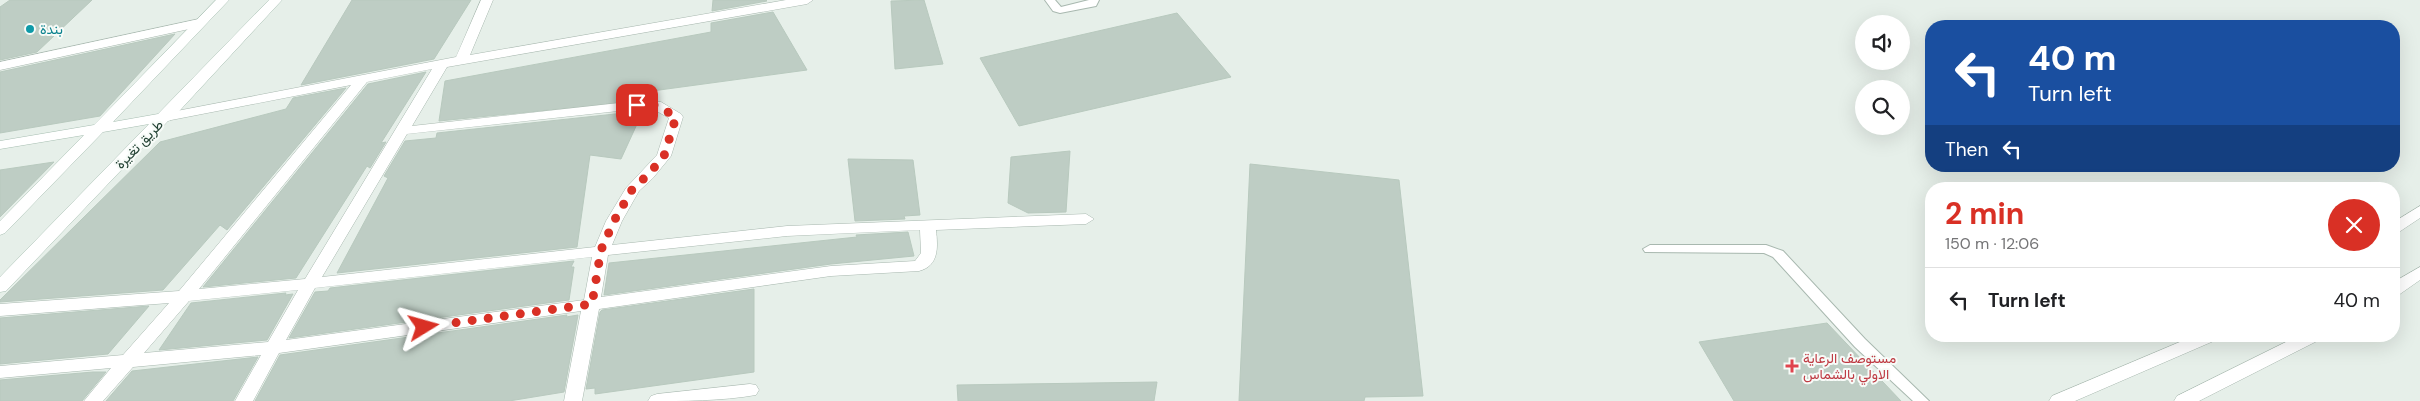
<!DOCTYPE html>
<meta charset="utf-8">
<style>
:root{--surface:#fff;--page:#f2f2f2;--text:#202124;--muted:#757577;--line:#e0e0e0;--accent:#d93025}
body{margin:0;font-family:"DM Sans",Vazirmatn,sans-serif;background:var(--page);color:var(--text);height:100vh;display:flex;flex-direction:column;font-size:19px;white-space:nowrap}
*{box-sizing:border-box;margin:0}
p{font-size:16px;color:var(--muted)}
.icon{flex:none;width:28px;height:28px;fill:none;stroke:currentColor;stroke-width:2;stroke-linecap:round;stroke-linejoin:round}
.map{position:relative;flex:1;overflow:hidden}
.side{position:absolute;left:1925px;top:182px;width:475px;height:160px;display:flex;flex-direction:column;background:var(--surface);border-radius:20px;box-shadow:0 5px 20px #0002}
.side>*{flex:none}
.hud{position:absolute;left:1925px;top:20px;width:475px;height:152px;border-radius:20px;box-shadow:0 5px 20px #0002;background:#1a4fa0;color:#fff;overflow:hidden}
.buttons{position:absolute;left:1855px;top:15px;display:grid;gap:10px}
.buttons a{display:grid;place-items:center;width:55px;height:55px;border-radius:50%;background:var(--surface);box-shadow:0 5px 20px #0002;font-size:25px}
.pin{position:absolute;display:grid;place-items:center;width:42px;height:42px;color:#fff;margin:-21px;border-radius:10px;box-shadow:0 2px 8px #0006}
.me{position:absolute;width:55px;margin:-28px;rotate:82deg;stroke-linejoin:round;filter:drop-shadow(0 0 4px #0008)}
.turn{display:flex;align-items:center;gap:18px;height:105px;padding:0 20px;font-size:22px}
.turn .icon{width:65px;height:65px;stroke-width:2.5}
.turn b{display:block;font-size:35px;line-height:42px}
.then{display:flex;align-items:center;height:48px;padding:0 20px;background:#0003;gap:10px;font-size:19px}
.round{display:grid;place-items:center;flex:none;width:52px;height:52px;border-radius:26px;background:var(--page)}
.summary{display:flex;align-items:center;justify-content:space-between;height:85px;padding:0 20px}
h1{font-size:30px;font-weight:700;line-height:38px;color:var(--accent)}
ul{padding:0;list-style:none}
li{display:flex;align-items:center;gap:15px;height:65px;padding:0 20px;border-top:1px solid var(--line)}
li div{flex:1}
li b{display:block;font-size:19px}
li em{font-style:normal}
.map>svg:first-child{display:block}
.building{fill:#becdc4;stroke:#b8c9be}
.lines{fill:none;stroke-linecap:round;stroke-linejoin:round}
.lane-casing{stroke:#a8b8af;stroke-width:2}
.street-casing{stroke:#a8b8af;stroke-width:1}
.secondary-casing{stroke:#a6beb1;stroke-width:1}
.lane{fill:#fff;fill-rule:evenodd}
.street{fill:#fff;fill-rule:evenodd}
.secondary{fill:#fff;fill-rule:evenodd}
.route{stroke:#d93025;stroke-width:9;stroke-dasharray:0 16.2}
.culture-dot{fill:#0f9aa8;stroke:#f7fbf8;stroke-width:2}
.health-dot{fill:#e0444e;stroke:#f7fbf8;stroke-width:2}
.labels{text-anchor:middle;dominant-baseline:central;stroke-width:4;stroke-linejoin:round;paint-order:stroke}
.culture-label{font-size:14px;fill:#0d838f;stroke:#f7fbf8;text-anchor:start}
.street-label{font-size:14px;fill:#234234;stroke:#f7fbf8}
.health-label{font-size:14px;fill:#be3a42;stroke:#f7fbf8;text-anchor:start}
</style>
<div class="map">
<svg width="2420" height="401" viewBox="0 0 2420 401">
<rect width="100%" height="100%" fill="#e6efe9"/>
<g class="building">
<path d="M 10,0 L 92,0 L 37,52 L 0,60 L 0,7 Z"/>
<path d="M 352,0 L 471,0 L 434,59 L 301,85 Z"/>
<path d="M 713,0 L 766,0 L 767,1 L 712,11 Z"/>
<path d="M 924,0 L 943,64 L 895,69 L 891,1 Z"/>
<path d="M 773,12 L 807,70 L 652,91 L 648,100 L 439,121 L 445,81 L 711,32 L 711,23 Z"/>
<path d="M 1177,13 L 1231,77 L 1019,126 L 980,58 Z"/>
<path d="M 175,34 L 100,116 L 0,133 L 0,72 Z"/>
<path d="M 426,72 L 381,143 L 386,142 L 370,168 L 367,166 L 296,278 L 203,287 L 368,84 Z"/>
<path d="M 346,88 L 227,230 L 220,225 L 163,290 L 0,302 L 0,300 L 160,142 L 286,109 L 293,98 Z"/>
<path d="M 643,111 L 621,159 L 590,155 L 577,247 L 337,273 L 388,178 L 384,176 L 405,141 L 436,138 L 437,133 Z"/>
<path d="M 1070,151 L 1066,212 L 1028,213 L 1008,203 L 1011,157 Z"/>
<path d="M 848,159 L 913,160 L 920,215 L 904,216 L 905,219 L 855,221 Z"/>
<path d="M 54,162 L 0,217 L 0,170 Z"/>
<path d="M 1250,164 L 1399,180 L 1423,396 L 1365,397 L 1364,401 L 1239,401 Z"/>
<path d="M 908,232 L 914,256 L 831,264 L 604,295 L 609,263 L 857,237 L 856,235 Z"/>
<path d="M 574,261 L 571,267 L 574,267 L 569,300 L 289,338 L 315,292 L 328,291 L 330,288 Z"/>
<path d="M 754,289 L 754,372 L 595,394 L 595,388 L 586,389 L 600,312 L 602,310 Z"/>
<path d="M 286,293 L 285,295 L 293,294 L 267,340 L 159,350 L 191,303 Z"/>
<path d="M 149,306 L 108,354 L 0,364 L 0,318 Z"/>
<path d="M 567,315 L 566,317 L 578,315 L 564,392 L 509,401 L 255,401 L 280,355 Z"/>
<path d="M 1827,323 L 1901,401 L 1734,401 L 1699,342 Z"/>
<path d="M 258,357 L 233,401 L 106,401 L 132,371 Z"/>
<path d="M 93,372 L 106,372 L 82,401 L 0,401 L 0,380 Z"/>
<path d="M 1157,382 L 1154,401 L 958,401 L 957,385 Z"/>
</g>
<g class="lines">
<g class="lane-casing">
<g id="lane">
<path d="M 1045,0 L 1055,0 L 1061,7 L 1089,0 L 1099,0 L 1096,6 L 1060,13 L 1053,11 Z"/>
<path d="M 1650,245 L 1766,245 L 1783,251 L 1865,339 L 1929,401 L 1913,401 L 1855,347 L 1773,257 L 1764,253 L 1645,252 L 1643,249 Z"/>
</g>
</g>
<g class="street-casing">
<g id="street">
<path d="M 481,0 L 493,0 L 470,55 L 786,0 L 813,0 L 807,4 L 447,67 L 412,126 L 637,101 L 661,102 L 681,114 L 683,117 L 671,156 L 653,178 L 639,191 L 622,221 L 612,245 L 787,226 L 1086,214 L 1094,219 L 1086,224 L 936,230 C 938,247 939,266 919,271 L 831,276 L 599,309 L 582,401 L 564,401 L 581,311 L 279,353 L 253,401 L 235,401 L 261,355 L 133,367 L 103,401 L 84,401 L 111,368 L 0,378 L 0,366 L 123,355 L 169,303 L 0,316 L 0,304 L 179,291 L 351,85 L 166,121 L 161,120 L 159,117 L 161,114 L 456,57 ZM 432,69 L 305,279 L 199,289 L 367,82 ZM 637,109 L 653,109 L 669,118 L 657,155 L 626,188 L 606,221 L 595,247 L 322,277 L 407,134 ZM 920,230 L 921,253 L 915,261 L 831,266 L 601,297 L 608,255 L 787,236 ZM 592,257 L 584,300 L 286,340 L 315,288 ZM 298,290 L 268,342 L 144,353 L 189,301 Z"/>
<path d="M 199,19 L 205,23 L 203,26 L 0,70 L 0,62 Z"/>
<path d="M 2420,206 L 2420,218 L 2399,232 L 2394,234 L 2394,222 Z"/>
<path d="M 2420,267 L 2420,280 L 2400,294 L 2394,295 L 2394,282 Z"/>
<path d="M 2194,336 L 2218,336 L 2216,340 L 2075,401 L 2049,401 L 2052,396 Z"/>
<path d="M 2298,336 L 2321,336 L 2319,340 L 2199,401 L 2174,401 L 2177,396 Z"/>
<path d="M 750,384 L 756,385 L 759,390 L 756,395 C 722,401 683,401 648,401 L 651,396 L 657,394 Z"/>
</g>
</g>
<g class="secondary-casing">
<path id="secondary" d="M 216,0 L 229,0 L 113,122 L 158,114 L 269,0 L 282,0 L 171,120 L 168,121 L 6,291 L 0,292 L 0,277 L 149,124 L 103,132 L 5,233 L 0,235 L 0,221 L 84,135 L 0,149 L 0,141 L 94,125 Z"/>
</g>
<use href="#lane" class="lane"/>
<use href="#street" class="street"/>
<use href="#secondary" class="secondary"/>
</g>
<g class="lines">
<path class="route" d="M 424,327 L 592,304 L 601,250 L 614,221 L 633,188 L 648,175 L 664,156 L 676,117 L 656,105 L 637,105"/>
</g>
<circle class="culture-dot" cx="30" cy="29" r="5"/>
<path class="health-dot" d="M1789.5 358.5h5v5h5v5h-5v5h-5v-5h-5v-5h5z"/>
<g class="labels">
<g class="culture-label">
<text x="40" y="29">بندة</text>
</g>
<g class="street-label">
<text transform="translate(139 144) rotate(-46)">طريق تغيرة</text>
</g>
<g class="health-label">
<text x="1803" y="358">مستوصف الرعاية<tspan x="1803" dy="16">الاولي بالشماس</tspan></text>
</g>
</g>
</svg>
<div class="buttons">
<a><svg class="icon" aria-label="sound" viewBox="0 0 24 24"><path d="M4 9h4l5-4v14l-5-4H4zM17 9q2 3 0 6"/></svg></a>
<a><svg class="icon" aria-label="search" viewBox="0 0 24 24"><circle cx="10" cy="10" r="6"/><path d="M15 15l6 6"/></svg></a>
</div>
<div class="pin" style="left:637px;top:105px;background:#d93025"><svg class="icon" aria-label="arrive" viewBox="0 0 24 24"><path d="M6 21V4h12l-3 4 3 4H6"/></svg></div>
<svg class="me" style="left:424px;top:327px" viewBox="-20 -20 40 40"><path d="M0-17L14 15 0 8-14 15z" fill="#d93025" stroke="#fff" stroke-width="4"/></svg>
<div class="hud">
<div class="turn"><svg class="icon" aria-label="left" viewBox="0 0 24 24"><path d="M17 20v-9H6M10 6l-5 5 5 5"/></svg><div><b>40 m</b>Turn left</div></div>
<div class="then">Then<svg class="icon" aria-label="left" viewBox="0 0 24 24"><path d="M17 20v-9H6M10 6l-5 5 5 5"/></svg></div>
</div>
<section class="side">
<div class="summary"><div><h1>2 min</h1><p>150 m · 12:06</p></div><a class="round" style="background:#d93025;color:#fff"><svg class="icon" aria-label="close" viewBox="0 0 24 24"><path d="M6 6l12 12M18 6L6 18"/></svg></a></div>
<ul>
<li><svg class="icon" aria-label="left" viewBox="0 0 24 24"><path d="M17 20v-9H6M10 6l-5 5 5 5"/></svg><div><b>Turn left</b></div><em>40 m</em></li>
</ul>
</section>
</div>
